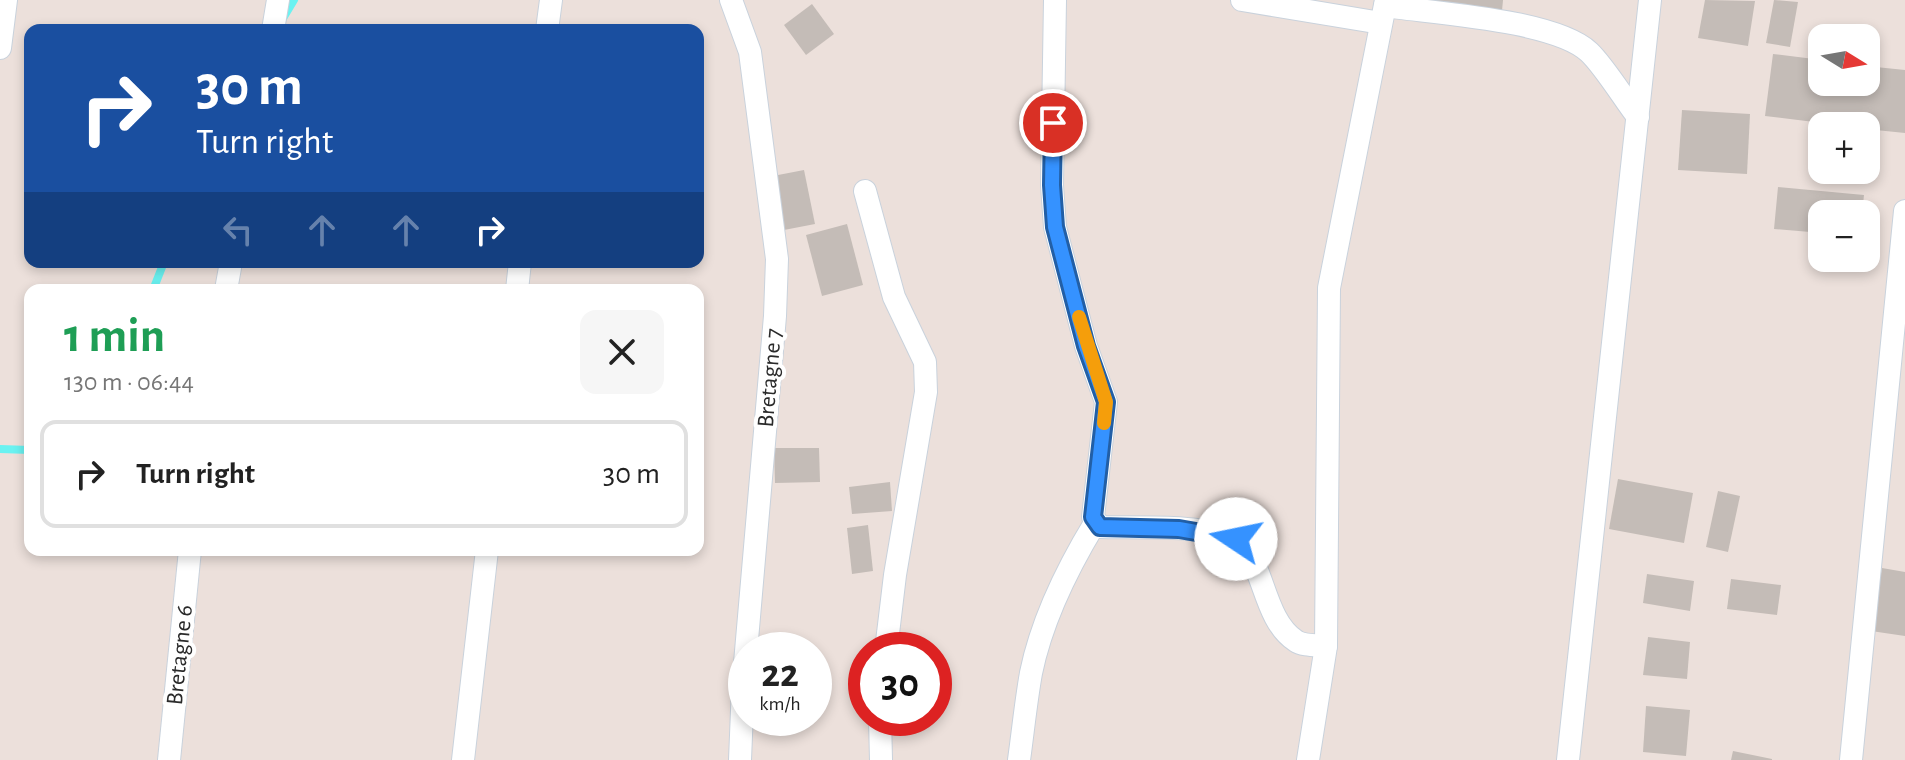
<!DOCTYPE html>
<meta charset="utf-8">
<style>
:root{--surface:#fff;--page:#f6f6f6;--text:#222;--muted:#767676;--line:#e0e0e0}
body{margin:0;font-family:"Alegreya Sans",sans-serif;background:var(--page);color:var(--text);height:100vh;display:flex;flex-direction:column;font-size:30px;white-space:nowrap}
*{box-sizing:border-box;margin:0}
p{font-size:26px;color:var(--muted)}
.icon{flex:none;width:44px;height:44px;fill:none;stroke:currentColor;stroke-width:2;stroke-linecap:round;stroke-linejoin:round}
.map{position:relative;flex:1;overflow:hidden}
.details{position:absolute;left:24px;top:284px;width:680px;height:272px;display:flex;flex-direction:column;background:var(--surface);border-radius:16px;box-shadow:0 4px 12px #0003}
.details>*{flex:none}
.guide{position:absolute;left:24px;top:24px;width:680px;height:244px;border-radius:16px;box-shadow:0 4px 12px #0003;background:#1a4fa0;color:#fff;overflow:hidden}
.needle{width:52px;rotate:101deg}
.fabs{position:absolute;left:1808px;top:24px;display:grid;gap:16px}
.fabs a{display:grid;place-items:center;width:72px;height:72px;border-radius:16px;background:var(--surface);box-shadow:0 4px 12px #0003;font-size:40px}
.speed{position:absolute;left:728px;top:632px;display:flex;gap:16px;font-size:40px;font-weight:700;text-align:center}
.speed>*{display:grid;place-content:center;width:104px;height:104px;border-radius:50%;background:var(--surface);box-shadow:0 4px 12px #0003;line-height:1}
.speed small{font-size:20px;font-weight:400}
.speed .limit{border:12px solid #d22;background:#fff;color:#111}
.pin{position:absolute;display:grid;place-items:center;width:68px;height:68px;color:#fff;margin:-34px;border:4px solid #fff;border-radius:50%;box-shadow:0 2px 8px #0007}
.me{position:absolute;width:88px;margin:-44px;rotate:281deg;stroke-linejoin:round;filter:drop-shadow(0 0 6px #0008)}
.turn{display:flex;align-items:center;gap:28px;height:168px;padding:0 40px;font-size:36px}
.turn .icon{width:104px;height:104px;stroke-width:2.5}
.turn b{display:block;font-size:56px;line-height:68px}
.lanes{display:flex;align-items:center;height:76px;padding:0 40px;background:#0003;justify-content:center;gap:40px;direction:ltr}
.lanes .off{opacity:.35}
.round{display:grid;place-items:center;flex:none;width:84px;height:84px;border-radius:16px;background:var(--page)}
.summary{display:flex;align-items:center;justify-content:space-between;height:136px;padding:0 40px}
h1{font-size:48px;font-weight:700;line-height:60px;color:#1e9e55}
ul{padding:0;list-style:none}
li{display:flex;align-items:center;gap:24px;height:108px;margin:0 16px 12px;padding:0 24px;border:4px solid var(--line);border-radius:16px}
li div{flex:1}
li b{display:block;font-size:30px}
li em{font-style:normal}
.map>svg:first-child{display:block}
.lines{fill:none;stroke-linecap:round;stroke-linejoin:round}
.stream{stroke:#6af2f1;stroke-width:8}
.building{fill:#c4bcb7}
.minor-casing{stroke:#c9d2dc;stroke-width:24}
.minor{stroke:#fff;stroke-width:22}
.route-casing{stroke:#225fa6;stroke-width:20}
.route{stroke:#3592ff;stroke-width:14}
.slow{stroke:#f59e0b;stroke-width:14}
.labels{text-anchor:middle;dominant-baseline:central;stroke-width:8;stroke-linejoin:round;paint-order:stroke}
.street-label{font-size:24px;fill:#2a2a2a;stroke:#fff}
</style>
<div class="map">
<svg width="1905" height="760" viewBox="0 0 1905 760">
<rect width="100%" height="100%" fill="#ece0db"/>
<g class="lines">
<g class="stream">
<path d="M 282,20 L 294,0"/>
<path d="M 153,290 L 164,262"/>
<path d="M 0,449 L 30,450"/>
</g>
</g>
<g class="building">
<path d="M 1412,0 L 1503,0 L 1502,11 Z"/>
<path d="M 1705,0 L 1755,1 L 1748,46 L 1698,38 Z"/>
<path d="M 1774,0 L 1798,2 L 1790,47 L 1766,43 Z"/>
<path d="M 812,4 L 834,34 L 806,55 L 784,25 Z"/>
<path d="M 1773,54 L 1822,60 L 1822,82 L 1866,82 L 1866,66 L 1905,70 L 1905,133 L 1866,129 L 1866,126 L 1846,126 L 1765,116 Z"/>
<path d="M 1682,110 L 1750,114 L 1747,174 L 1678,170 Z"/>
<path d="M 804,170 L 815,224 L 784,230 L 773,176 Z"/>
<path d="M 1778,187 L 1864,195 L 1862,214 L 1822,214 L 1822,233 L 1774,229 Z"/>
<path d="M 847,224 L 863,285 L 822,296 L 806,235 Z"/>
<path d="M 774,448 L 819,448 L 820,482 L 775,483 Z"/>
<path d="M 1618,479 L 1693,493 L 1684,543 L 1609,529 Z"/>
<path d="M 890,482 L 892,511 L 852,514 L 849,487 Z"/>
<path d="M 1718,491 L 1740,496 L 1728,552 L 1706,547 Z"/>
<path d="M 868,525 L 873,571 L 852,574 L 847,528 Z"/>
<path d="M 1882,568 L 1905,572 L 1905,636 L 1871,631 Z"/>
<path d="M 1647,574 L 1694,581 L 1690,611 L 1643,603 Z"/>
<path d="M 1731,579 L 1781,585 L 1777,615 L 1727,609 Z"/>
<path d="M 1648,637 L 1690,642 L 1687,679 L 1643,675 Z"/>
<path d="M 1646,706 L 1690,710 L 1686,756 L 1643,752 Z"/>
<path d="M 1733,751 L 1772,759 L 1772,760 L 1731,760 Z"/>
</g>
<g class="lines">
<g class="minor-casing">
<g id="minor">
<path d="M 731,0 L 750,52 L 777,259 L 775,316 L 743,686 L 740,760"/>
<path d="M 1055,0 L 1052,185 L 1055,227 L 1086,346 L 1106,402 L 1093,517 L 1100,527 C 1135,528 1203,524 1234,539 C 1264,553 1261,619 1296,641 C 1303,646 1317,645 1326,646"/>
<path d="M 1242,0 L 1381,23"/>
<path d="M 1385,6 C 1433,13 1555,20 1589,52 C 1604,66 1624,99 1638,117"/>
<path d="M 273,30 L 278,0"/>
<path d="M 547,30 L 551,0"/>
<path d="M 0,48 L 6,0"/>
<path d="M 865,191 L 894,297 L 925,362 L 926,392 L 895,575 L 886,650"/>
<path d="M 226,290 L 231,262"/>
<path d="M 517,290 L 520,262"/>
<path d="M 880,718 L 881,760"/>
<path d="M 169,760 L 190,550"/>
<path d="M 463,760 L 487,550"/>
<path d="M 1019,760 C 1023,731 1026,701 1031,673 C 1042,619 1067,569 1095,523"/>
<path d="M 1308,760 L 1326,646 L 1329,288 L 1386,0"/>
<path d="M 1568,760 L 1650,0"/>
<path d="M 1851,760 L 1905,211"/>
</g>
</g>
<use href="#minor" class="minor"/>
</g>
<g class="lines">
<g class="route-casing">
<path id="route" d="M 1053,123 L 1052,185 L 1055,227 L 1086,346 L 1106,402 L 1093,517 L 1100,527 L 1179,529 L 1236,539"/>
</g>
<use href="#route" class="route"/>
<path class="slow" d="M 1079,317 L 1106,402 L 1104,423"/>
</g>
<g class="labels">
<g class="street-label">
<text transform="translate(770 378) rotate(-85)">Bretagne 7</text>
<text transform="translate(180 655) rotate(-84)">Bretagne 6</text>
</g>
</g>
</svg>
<div class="fabs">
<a><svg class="needle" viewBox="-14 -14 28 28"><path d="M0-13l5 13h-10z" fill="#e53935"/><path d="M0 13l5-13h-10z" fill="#767676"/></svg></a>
<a>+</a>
<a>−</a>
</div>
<div class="speed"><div>22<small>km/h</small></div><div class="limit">30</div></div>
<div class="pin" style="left:1053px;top:123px;background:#d93025"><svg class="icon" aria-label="arrive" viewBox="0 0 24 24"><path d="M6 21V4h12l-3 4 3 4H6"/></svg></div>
<svg class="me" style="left:1236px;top:539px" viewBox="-20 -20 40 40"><circle r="19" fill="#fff"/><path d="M0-13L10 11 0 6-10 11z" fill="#3592ff"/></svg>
<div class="guide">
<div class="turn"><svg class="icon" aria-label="right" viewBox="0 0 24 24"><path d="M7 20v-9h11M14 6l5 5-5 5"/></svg><div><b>30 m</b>Turn right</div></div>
<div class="lanes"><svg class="icon off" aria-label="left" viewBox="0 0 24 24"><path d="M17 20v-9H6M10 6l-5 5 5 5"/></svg><svg class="icon off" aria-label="ahead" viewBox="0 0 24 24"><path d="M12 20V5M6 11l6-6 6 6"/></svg><svg class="icon off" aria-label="ahead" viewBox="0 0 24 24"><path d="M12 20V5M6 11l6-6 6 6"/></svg><svg class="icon" aria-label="right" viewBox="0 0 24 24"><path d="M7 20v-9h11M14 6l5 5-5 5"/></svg></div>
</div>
<section class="details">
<div class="summary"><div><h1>1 min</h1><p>130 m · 06:44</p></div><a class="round"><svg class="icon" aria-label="close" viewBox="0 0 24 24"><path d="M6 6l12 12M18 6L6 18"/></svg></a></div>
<ul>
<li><svg class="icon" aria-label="right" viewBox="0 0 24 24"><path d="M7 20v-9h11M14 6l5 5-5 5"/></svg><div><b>Turn right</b></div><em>30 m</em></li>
</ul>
</section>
</div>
